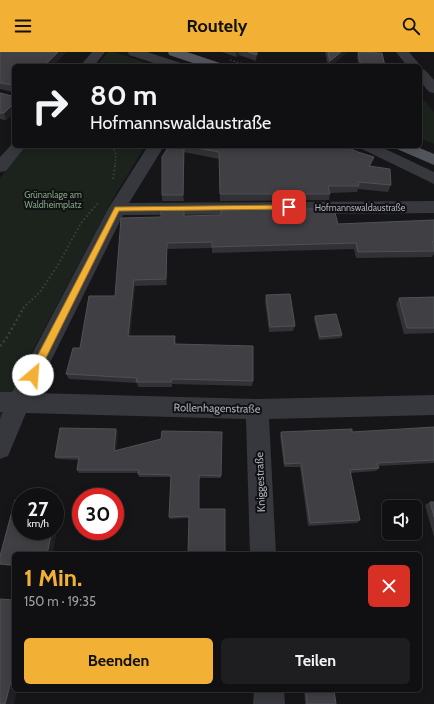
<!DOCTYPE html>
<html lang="de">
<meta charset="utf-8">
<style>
:root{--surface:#101012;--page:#1e1e20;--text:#f1f3f6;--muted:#9c9d9f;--line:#303032;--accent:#f2b134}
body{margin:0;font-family:Cabin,sans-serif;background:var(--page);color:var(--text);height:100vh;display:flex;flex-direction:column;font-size:15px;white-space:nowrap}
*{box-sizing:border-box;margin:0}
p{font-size:13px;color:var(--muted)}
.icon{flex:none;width:22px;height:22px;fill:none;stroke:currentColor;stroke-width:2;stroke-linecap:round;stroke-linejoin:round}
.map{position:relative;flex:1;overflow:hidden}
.details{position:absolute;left:12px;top:500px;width:410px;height:140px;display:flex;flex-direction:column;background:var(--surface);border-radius:6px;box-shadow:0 2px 10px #0003,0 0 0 1px var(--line)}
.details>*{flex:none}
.guide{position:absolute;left:12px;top:12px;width:410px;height:84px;border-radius:6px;box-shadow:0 2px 10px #0003,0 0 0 1px var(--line);background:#101012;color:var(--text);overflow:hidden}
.fabs{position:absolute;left:382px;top:448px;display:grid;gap:8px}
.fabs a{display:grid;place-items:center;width:40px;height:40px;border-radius:6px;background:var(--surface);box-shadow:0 2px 10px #0003,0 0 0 1px var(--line);font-size:20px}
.speed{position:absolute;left:12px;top:436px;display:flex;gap:8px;font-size:20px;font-weight:700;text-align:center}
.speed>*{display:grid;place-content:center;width:52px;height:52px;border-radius:50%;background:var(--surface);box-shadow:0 2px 10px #0003,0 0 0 1px var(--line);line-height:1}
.speed small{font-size:10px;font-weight:400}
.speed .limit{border:6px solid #d22;background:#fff;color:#111}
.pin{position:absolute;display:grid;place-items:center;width:34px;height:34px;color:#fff;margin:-17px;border-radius:8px;box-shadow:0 2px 6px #0006}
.me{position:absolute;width:44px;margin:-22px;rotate:27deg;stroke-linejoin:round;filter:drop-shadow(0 0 3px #0008)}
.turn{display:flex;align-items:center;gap:14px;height:84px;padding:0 12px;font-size:18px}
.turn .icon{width:52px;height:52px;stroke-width:2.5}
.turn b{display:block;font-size:28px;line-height:34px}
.round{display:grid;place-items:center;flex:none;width:42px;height:42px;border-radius:6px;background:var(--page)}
.summary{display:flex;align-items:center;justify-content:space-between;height:68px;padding:0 12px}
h1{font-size:24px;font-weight:700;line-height:30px;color:var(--accent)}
.action{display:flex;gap:8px;margin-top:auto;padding:8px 12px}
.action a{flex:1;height:46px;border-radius:6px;background:var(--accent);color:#111;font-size:16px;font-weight:700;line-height:46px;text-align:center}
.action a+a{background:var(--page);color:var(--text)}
header{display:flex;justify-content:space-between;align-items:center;height:52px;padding:0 12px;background:var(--accent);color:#111;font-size:18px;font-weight:700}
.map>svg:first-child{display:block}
.green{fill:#1c231d}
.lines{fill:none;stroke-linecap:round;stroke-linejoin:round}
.path-far2{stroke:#3d3f44;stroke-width:1.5;stroke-dasharray:1.5 2;stroke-linecap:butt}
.path-far1{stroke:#3d3f44;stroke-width:2;stroke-dasharray:1.5 2.5;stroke-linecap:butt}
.path{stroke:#3d3f44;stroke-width:2.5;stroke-dasharray:2 3;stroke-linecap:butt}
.minor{fill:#37383d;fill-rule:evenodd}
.major{fill:#53555c;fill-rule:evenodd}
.wall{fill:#323236}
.shaded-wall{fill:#212124}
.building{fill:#3f3f44;stroke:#4f5156}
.route{fill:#f2b134;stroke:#9d7322}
.labels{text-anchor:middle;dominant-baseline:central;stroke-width:4;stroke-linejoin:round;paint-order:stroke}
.far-park-label{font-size:9px;fill:#7fa381;stroke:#111113}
.far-street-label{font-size:9px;fill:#a8adb8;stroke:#111113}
.street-label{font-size:11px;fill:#a8adb8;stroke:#111113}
</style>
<header><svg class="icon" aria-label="menu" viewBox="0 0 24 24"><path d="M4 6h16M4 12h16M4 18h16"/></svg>Routely<svg class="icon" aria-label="search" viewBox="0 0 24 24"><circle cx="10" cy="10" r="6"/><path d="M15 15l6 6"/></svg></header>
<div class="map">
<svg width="434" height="652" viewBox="0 0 434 652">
<rect width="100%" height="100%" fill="#161618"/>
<g class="green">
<path d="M 108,0 L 114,0 L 156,14 L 96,14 Z"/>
<path d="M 425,49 L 434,60 L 434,92 L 420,86 L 420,50 Z"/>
<path d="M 27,94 L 145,94 L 114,145 L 16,330 L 0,369 L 0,126 Z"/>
</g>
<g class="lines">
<g class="path-far2">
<path d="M 230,8 L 248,14"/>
<path d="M 113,94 L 116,103 L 115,114"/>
</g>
<g class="path-far1">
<path d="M 113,127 L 115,113"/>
<path d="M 23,256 L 40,240 L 58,213 L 81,171 L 98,151"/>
</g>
<path class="path" d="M 0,294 L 6,287 L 24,255"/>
<g class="minor">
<path d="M 92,0 L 105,0 L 94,14 L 80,14 Z"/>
<path d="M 128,0 L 147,0 L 181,11 L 183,14 L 163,14 L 129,3 Z"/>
<path d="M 396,0 L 409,0 L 421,14 L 407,14 Z"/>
<path d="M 420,17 L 425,18 L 434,28 L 434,41 L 429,40 L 420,29 Z"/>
<path d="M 14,90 L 14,94 L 26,94 L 6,119 L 0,120 L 0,105 Z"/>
<path d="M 148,94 L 164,94 L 129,151 L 434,149 L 434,161 L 123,163 L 35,341 L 257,347 L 434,343 L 434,363 L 269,367 L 276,502 L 250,502 L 246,367 L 26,361 L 8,404 L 0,407 L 0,367 L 3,360 L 0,360 L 0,340 L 12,340 L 108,157 Z"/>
<path d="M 359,94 L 379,94 L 434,120 L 434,132 L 362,97 Z"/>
<path d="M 254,638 L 284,638 L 285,652 L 253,652 Z"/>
</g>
<g class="major">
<path d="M 168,0 L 187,0 L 220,11 L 222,14 L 202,14 L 169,3 Z"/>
<path d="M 394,94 L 415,94 L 434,102 L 434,113 L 397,97 Z"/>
</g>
</g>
<g class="wall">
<path d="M 0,0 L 66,0 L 53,14 L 14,14 L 14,60 L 6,68 L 0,67 L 0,41 L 12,44 L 13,40 L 0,37 Z"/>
<path d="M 222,0 L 257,0 L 256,9 L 239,3 L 236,5 Z"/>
<path d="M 325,0 L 347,0 L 331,14 L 328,14 Z"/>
<path d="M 358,0 L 385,14 L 359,14 L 357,6 Z"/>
<path d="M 169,94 L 344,94 L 358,100 L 374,105 L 370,115 L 391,133 L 388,140 L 358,137 L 357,140 L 330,141 L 329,148 L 220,149 L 219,107 L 184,100 L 184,149 L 162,149 L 162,143 Z"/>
<path d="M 184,158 L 184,164 L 338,172 L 434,168 L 434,202 L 432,205 L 356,206 L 354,197 L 212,201 L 212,196 L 167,197 L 167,233 L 135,234 L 130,284 L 175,284 L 176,292 L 253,329 L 252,334 L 172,332 L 172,335 L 138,335 L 137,331 L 69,327 L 66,322 L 80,296 L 115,244 L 161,165 Z"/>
<path d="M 266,243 L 295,274 L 293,279 L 269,280 L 265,249 Z"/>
<path d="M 434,245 L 434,281 L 404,282 L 396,252 L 399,246 Z"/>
<path d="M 315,264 L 342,283 L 341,286 L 319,288 L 314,267 Z"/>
<path d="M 434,375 L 434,411 L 378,414 L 379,416 L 376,419 L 350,421 L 360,468 L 357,471 L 308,474 L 300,415 L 284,415 L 280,384 L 281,380 L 352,380 Z"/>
<path d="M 116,377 L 118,380 L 116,399 L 222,380 L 221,426 L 200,426 L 189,466 L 170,467 L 169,465 L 171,425 L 139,425 L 138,421 L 79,421 L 77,418 L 79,408 L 57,407 L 55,405 Z"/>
<path d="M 430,450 L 434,450 L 434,485 L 425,453 Z"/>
<path d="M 62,453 L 52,502 L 14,502 L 14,514 L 3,513 L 0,512 L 0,504 Z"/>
<path d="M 304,638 L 334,638 L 336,652 L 305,652 Z"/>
</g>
<g class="shaded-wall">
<path d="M 58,0 L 66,0 L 53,14 L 44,14 Z"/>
<path d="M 236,0 L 239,0 L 239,3 L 236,5 Z"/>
<path d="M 341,0 L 347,0 L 331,14 L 329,14 L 330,9 Z"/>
<path d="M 14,51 L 14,60 L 6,68 L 4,61 Z"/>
<path d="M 184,94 L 184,149 L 183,143 Z"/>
<path d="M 167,191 L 167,233 L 166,227 Z"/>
<path d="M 134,228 L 135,234 L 130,289 L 128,284 Z"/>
<path d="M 116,377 L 118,380 L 115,402 L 114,399 Z"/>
<path d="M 59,450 L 62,453 L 52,502 L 47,502 L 52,479 L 55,479 L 55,467 Z"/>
<path d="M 14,618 L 14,638 L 17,638 L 14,652 L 5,652 Z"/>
</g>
<g class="building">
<path d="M 0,0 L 58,0 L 44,14 L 14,14 L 14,44 L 12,46 L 14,46 L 14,51 L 4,61 L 0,61 L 0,41 L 12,44 L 13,33 L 0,31 Z"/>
<path d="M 248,0 L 257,0 L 257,3 Z"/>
<path d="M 328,0 L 341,0 L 330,9 Z"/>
<path d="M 358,0 L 382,1 L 385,14 L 361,14 Z"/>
<path d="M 169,94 L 184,94 L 183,143 L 162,143 L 162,105 Z"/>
<path d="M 186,94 L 344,94 L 358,100 L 374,105 L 369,114 L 390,117 L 391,133 L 358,130 L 359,134 L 328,134 L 330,142 L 220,142 L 219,100 Z"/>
<path d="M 221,157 L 334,157 L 338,172 L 434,168 L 434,190 L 432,190 L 434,195 L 434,199 L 358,200 L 356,191 L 212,195 L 212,190 L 167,191 L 166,227 L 134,228 L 128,284 L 175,284 L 174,292 L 253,294 L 253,329 L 172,327 L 171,330 L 136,330 L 137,326 L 66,322 L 73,296 L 80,296 L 89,244 L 115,244 L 121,166 L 161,165 L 161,158 L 184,158 L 184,164 L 221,163 Z"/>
<path d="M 290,242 L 295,274 L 270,275 L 266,243 Z"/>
<path d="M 434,245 L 434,276 L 407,276 L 399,246 Z"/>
<path d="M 336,262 L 342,283 L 320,285 L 315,264 Z"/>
<path d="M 434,375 L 434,408 L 377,411 L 379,416 L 350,418 L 360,468 L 310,471 L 301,411 L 285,412 L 281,380 L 352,377 L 352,380 Z"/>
<path d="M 60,376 L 116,377 L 114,399 L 161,387 L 162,379 L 222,380 L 221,424 L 199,423 L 199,457 L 225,457 L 225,502 L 188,502 L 189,464 L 169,465 L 171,423 L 138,422 L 139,418 L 77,418 L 79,405 L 55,405 Z"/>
<path d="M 15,448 L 21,448 L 21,479 L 52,479 L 47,502 L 14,502 L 14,513 L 0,512 L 0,504 Z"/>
<path d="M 55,450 L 59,450 L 55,467 Z"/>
<path d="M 430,450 L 434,450 L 434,465 Z"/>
<path d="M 0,547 L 14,548 L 14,618 L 5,652 L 0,652 Z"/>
<path d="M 306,638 L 334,638 L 336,652 L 307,652 Z"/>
</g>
<path class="route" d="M 289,153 L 293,155 L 292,157 L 119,159 L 36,326 L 29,326 L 29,320 L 115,155 Z"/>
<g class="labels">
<g class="far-park-label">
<text x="53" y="142">Grünanlage am<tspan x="53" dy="10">Waldheimplatz</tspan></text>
</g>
<g class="far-street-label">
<text x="360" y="155">Hofmannswaldaustraße</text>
</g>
<g class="street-label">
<text transform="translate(217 356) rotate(1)">Rollenhagenstraße</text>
<text transform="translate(260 430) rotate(-92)">Kniggestraße</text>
</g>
</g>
</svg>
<div class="fabs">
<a><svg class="icon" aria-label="sound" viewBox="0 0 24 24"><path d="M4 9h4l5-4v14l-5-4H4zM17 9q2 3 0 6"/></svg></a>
</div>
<div class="speed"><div>27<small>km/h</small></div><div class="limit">30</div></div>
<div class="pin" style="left:289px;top:155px;background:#d93025"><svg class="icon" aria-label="arrive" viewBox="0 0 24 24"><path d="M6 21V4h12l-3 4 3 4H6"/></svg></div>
<svg class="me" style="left:33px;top:323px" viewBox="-20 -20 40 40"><circle r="19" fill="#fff"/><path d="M0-13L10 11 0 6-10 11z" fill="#f2b134"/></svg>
<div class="guide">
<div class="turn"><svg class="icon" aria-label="right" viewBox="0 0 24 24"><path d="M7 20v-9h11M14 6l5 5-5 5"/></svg><div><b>80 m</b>Hofmannswaldaustraße</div></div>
</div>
<section class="details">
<div class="summary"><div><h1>1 Min.</h1><p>150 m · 19:35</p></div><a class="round" style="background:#d93025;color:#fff"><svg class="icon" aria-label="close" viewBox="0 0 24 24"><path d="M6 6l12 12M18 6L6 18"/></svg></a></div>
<div class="action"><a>Beenden</a><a>Teilen</a></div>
</section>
</div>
